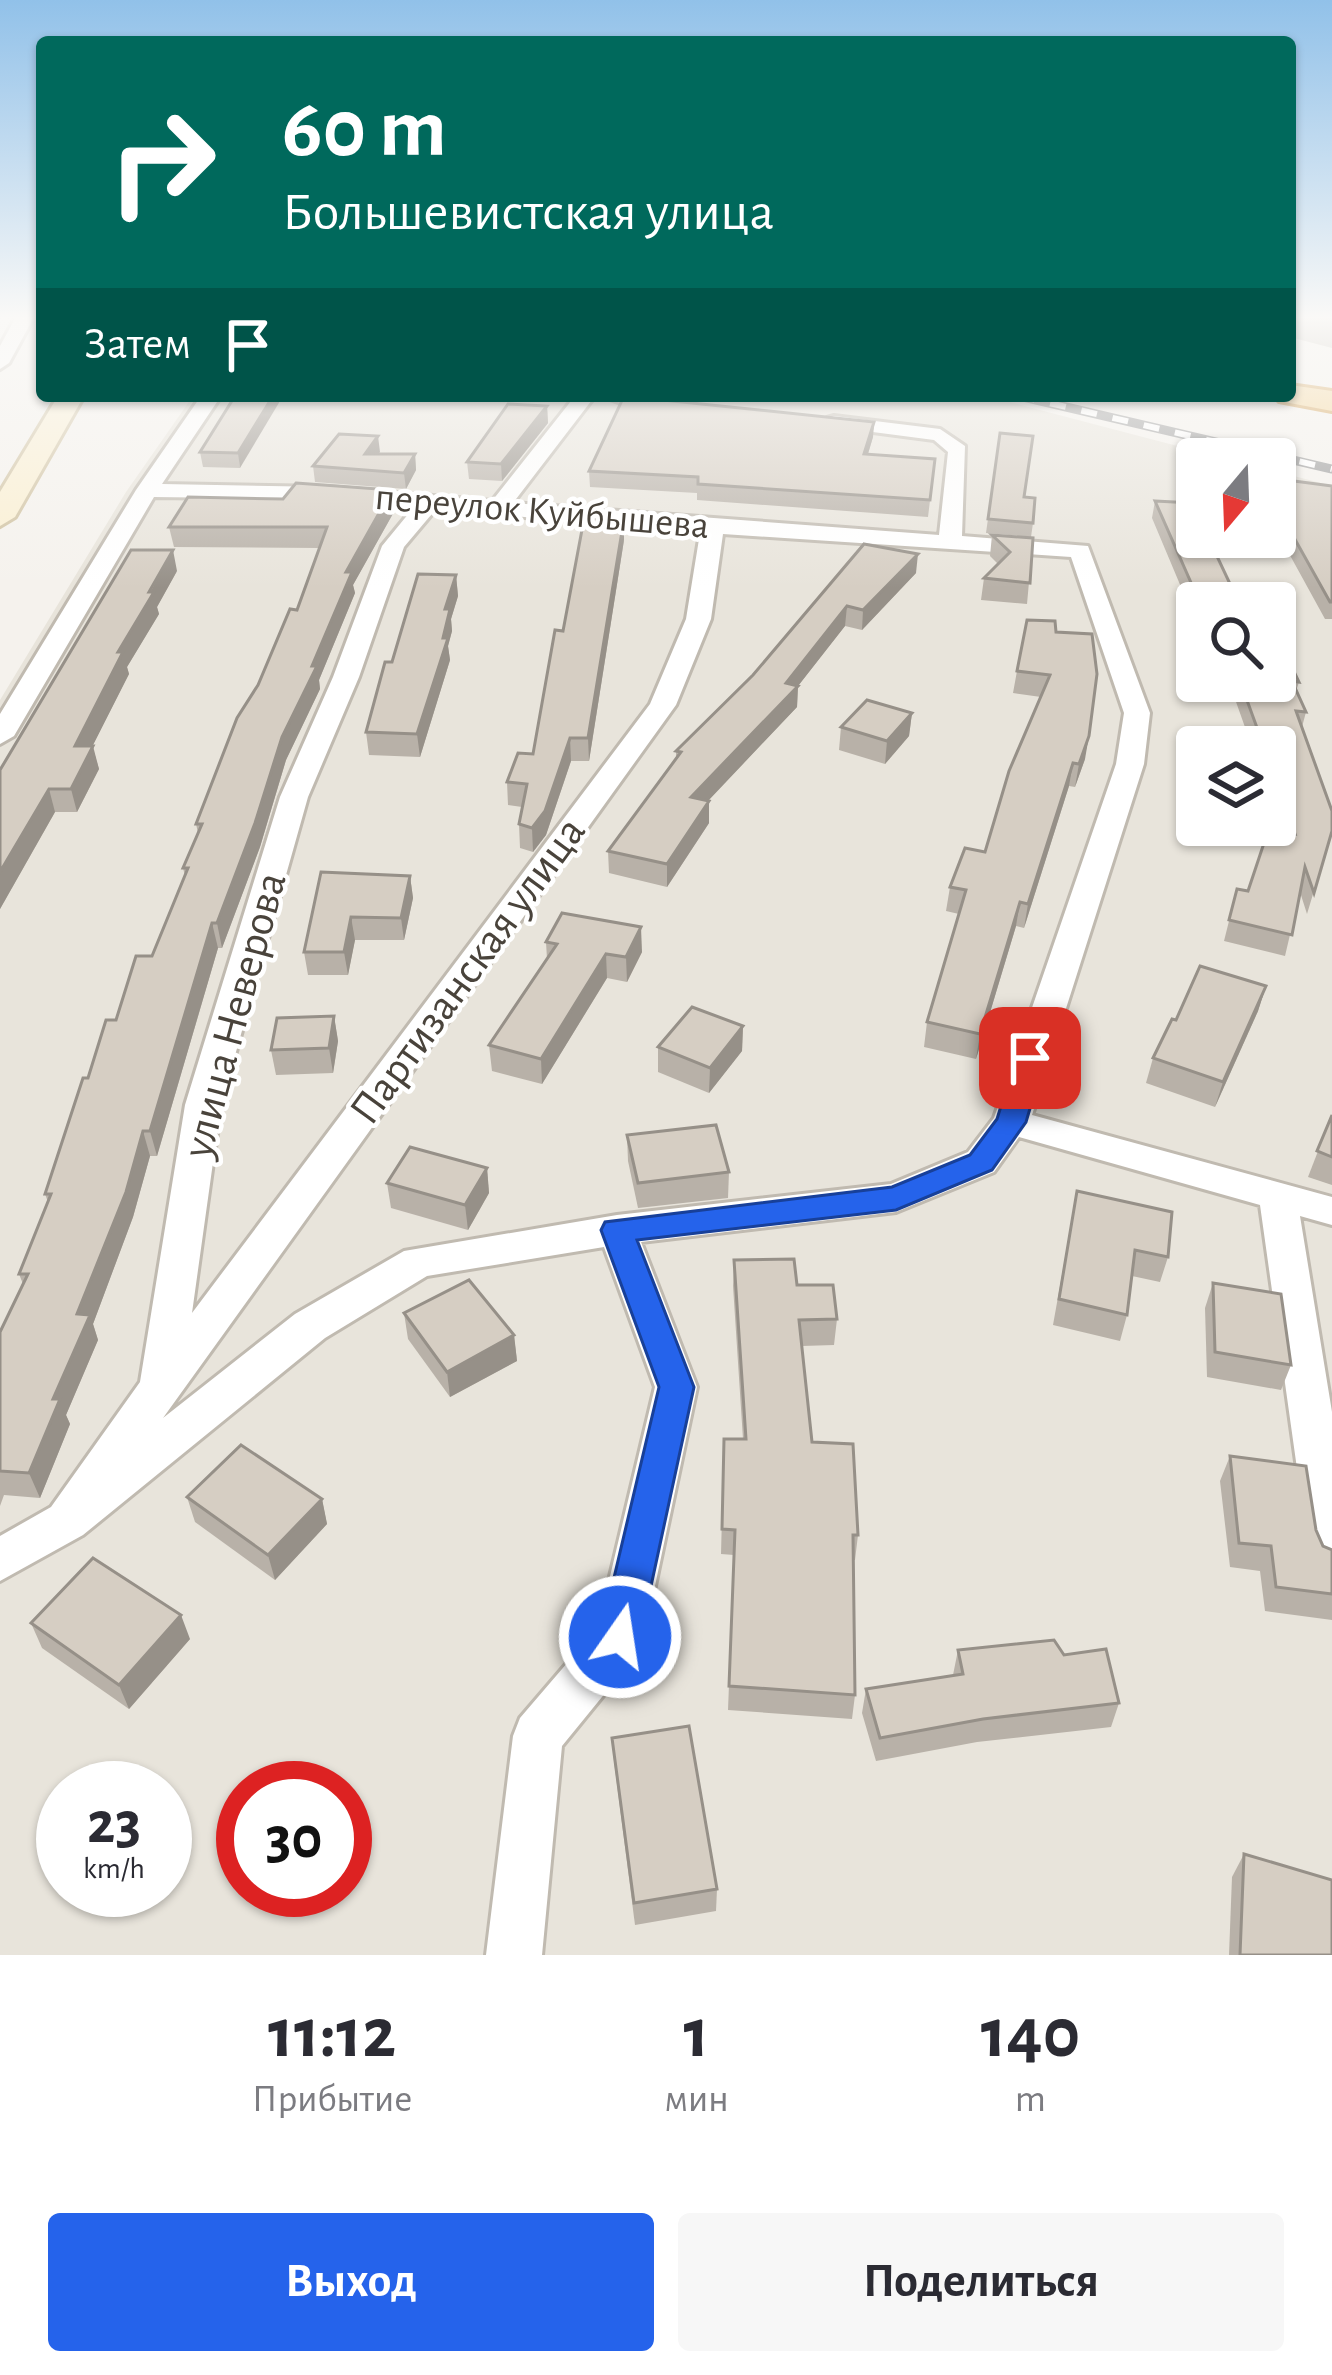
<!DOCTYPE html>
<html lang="ru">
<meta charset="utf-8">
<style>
:root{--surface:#fff;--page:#f7f7f7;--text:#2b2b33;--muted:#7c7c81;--accent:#2563eb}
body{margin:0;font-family:"Alegreya Sans",sans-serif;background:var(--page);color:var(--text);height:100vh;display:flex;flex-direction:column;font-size:45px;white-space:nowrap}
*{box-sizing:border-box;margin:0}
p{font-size:39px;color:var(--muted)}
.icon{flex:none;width:66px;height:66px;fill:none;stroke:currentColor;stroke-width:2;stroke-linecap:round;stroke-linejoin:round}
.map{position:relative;height:1955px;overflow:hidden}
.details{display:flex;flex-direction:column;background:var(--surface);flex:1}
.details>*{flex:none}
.top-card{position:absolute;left:36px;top:36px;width:1260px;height:366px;border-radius:12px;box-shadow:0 3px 9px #0004;background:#00695c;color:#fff;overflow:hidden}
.needle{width:78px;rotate:199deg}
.controls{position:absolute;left:1176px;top:438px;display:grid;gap:24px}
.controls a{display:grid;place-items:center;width:120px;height:120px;border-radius:12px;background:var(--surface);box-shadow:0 3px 9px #0004;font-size:60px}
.speed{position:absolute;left:36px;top:1761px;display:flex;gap:24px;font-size:60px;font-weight:700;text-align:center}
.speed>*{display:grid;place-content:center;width:156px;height:156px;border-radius:50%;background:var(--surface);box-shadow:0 3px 9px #0004;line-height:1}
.speed small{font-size:30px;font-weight:400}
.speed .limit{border:18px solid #d22;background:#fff;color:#111}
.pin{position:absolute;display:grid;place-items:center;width:102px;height:102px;color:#fff;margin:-51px;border-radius:24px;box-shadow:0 6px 18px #0006}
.me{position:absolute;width:132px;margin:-66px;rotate:13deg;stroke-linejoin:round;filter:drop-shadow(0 0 9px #0008)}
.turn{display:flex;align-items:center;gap:42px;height:252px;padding:0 48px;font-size:54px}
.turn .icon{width:156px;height:156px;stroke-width:2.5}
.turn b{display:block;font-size:84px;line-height:102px}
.then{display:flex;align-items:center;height:114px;padding:0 48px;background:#0003;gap:24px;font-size:45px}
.eta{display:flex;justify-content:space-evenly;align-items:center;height:204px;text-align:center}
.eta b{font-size:72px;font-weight:700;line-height:84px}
.action{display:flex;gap:24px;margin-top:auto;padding:24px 48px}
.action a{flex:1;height:138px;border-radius:12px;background:var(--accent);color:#fff;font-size:48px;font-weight:700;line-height:138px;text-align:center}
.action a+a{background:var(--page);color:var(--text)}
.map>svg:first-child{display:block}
.residential{fill:#e8e4db;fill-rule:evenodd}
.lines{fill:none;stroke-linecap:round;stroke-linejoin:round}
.minor-casing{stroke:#c0bab0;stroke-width:6}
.secondary-casing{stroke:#d0c2a1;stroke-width:6}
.trunk-casing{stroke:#d19c4b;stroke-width:6}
.minor{fill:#fff;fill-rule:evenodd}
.secondary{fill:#faefd1;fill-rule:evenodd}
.trunk{fill:#f4d290;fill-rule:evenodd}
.rail-casing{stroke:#9a9a9a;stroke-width:9}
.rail{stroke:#fff;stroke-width:6;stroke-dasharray:16;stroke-linecap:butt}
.wall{fill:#b8b1a8}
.shaded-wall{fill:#969088}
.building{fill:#d6cec3;stroke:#969088;stroke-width:3}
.route{fill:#2563eb;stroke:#184099;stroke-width:3}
.labels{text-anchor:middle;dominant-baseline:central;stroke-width:9;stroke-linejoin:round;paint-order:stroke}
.far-street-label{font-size:39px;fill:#49433b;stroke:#fff}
.street-label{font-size:45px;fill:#49433b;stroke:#fff}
</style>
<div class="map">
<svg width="1332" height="1955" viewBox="0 0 1332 1955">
<rect width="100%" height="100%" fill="#f5f2ed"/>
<path class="residential" d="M 193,396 L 986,396 L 1227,459 L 1197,459 L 1197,537 L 1275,537 L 1275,471 L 1332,486 L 1332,1955 L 0,1955 L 0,700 L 126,492 ZM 1197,603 L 1275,603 L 1275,681 L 1197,681 ZM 1197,747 L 1275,747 L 1275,825 L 1197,825 ZM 63,1788 L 165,1788 L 165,1890 L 63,1890 ZM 243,1788 L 345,1788 L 345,1890 L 243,1890 Z"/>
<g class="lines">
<g class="minor-casing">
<g id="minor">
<path d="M 17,315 L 35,315 L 9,363 L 0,369 L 0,346 Z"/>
<path d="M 201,396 L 221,396 L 162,484 L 328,487 L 492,501 L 575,396 L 595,396 L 513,503 L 939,535 L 948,452 L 934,440 L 827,426 L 827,418 L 834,416 L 940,429 L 965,446 L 962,536 L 1088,546 L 1150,713 L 1144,764 L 1032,1115 L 1332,1197 L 1332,1225 L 1300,1216 L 1332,1412 L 1332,1575 L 1316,1569 L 1309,1554 L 1260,1205 L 1019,1137 L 994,1172 L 896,1212 L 641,1242 L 697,1387 L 644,1638 L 637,1654 L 562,1746 L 542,1955 L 486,1955 L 513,1736 L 520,1718 L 598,1627 L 655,1387 L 604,1247 L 427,1276 L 325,1338 L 83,1535 L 0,1581 L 0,1536 L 51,1507 L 140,1382 L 185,1105 L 280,797 L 333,677 L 382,546 L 414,507 L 328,499 L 154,497 L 14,736 L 0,744 L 0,714 L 136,490 ZM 436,509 L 700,533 L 686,619 L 650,704 L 192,1313 L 221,1105 L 308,797 L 359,677 L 404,547 ZM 723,534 L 1071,557 L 1124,713 L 1116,764 L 994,1118 L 968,1152 L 891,1184 L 617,1215 L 404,1251 L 295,1314 L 163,1418 L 676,705 L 711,619 Z"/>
<path d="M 604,396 L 660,396 L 679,403 C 662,413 621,406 604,396 Z"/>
</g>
</g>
<g class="secondary-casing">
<path id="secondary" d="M 58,396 L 84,396 L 15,517 L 0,526 L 0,492 Z"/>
</g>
<g class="trunk-casing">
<path id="trunk" d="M 1290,385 L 1332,391 L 1332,411 L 1279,401 L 1276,396 L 1290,396 Z"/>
</g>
<use href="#minor" class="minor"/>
<use href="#secondary" class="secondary"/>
<use href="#trunk" class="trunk"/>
<g class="rail-casing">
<path id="rail" d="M 1019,396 L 1332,469"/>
</g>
<use href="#rail" class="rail"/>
</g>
<g class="wall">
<path d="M 1290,315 L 1332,315 L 1332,348 L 1290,337 Z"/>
<path d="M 235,396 L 240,468 L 203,467 L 200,452 Z"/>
<path d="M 547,406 L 548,423 L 502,481 L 469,479 L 467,462 Z"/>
<path d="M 874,422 L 873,437 L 868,454 L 935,459 L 928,517 L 697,500 L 697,493 L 590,487 L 589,471 Z"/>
<path d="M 1000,433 L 1033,523 L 1031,537 L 986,533 Z"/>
<path d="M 378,436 L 378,454 L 415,454 L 416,470 L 406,489 L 315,482 L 313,466 Z"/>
<path d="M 1294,481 L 1332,486 L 1332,619 L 1325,619 L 1275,528 L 1278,509 L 1288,509 Z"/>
<path d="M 1155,501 L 1239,603 L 1197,603 L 1197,625 L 1152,518 Z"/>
<path d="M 395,510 L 353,585 L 355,593 L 319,680 L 320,689 L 286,760 L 260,847 L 222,948 L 218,948 L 157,1156 L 150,1156 L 133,1217 L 93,1324 L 98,1340 L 66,1415 L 70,1424 L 40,1498 L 4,1495 L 0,1506 L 0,1332 L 23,1284 L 19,1274 L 48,1202 L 45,1194 L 88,1078 L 152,956 L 185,876 L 183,868 L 198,833 L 196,824 L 258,685 L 297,610 L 320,548 L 174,547 L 169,527 Z"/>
<path d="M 992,535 L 1033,538 L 1027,604 L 981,600 L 984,578 L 998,564 L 990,556 Z"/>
<path d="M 624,540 L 589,761 L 571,761 L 546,835 L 533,852 L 520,848 L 519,824 L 522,807 L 508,805 L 507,782 L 533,754 L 563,631 Z"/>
<path d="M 864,544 L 916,573 L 862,630 L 845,626 L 798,686 L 797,707 L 708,800 L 709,823 L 667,887 L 609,873 L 608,851 L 676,759 L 676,751 L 753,675 Z"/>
<path d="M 177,571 L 157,607 L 159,614 L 127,667 L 129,674 L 92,746 L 99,769 L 77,812 L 55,812 L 0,909 L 0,770 Z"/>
<path d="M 456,575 L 458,596 L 451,619 L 452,631 L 448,646 L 450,660 L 420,757 L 369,755 L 366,732 L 392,662 Z"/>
<path d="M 1056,632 L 1085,759 L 1075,787 L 1069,786 L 1024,928 L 1016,926 L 976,1059 L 924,1047 L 927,1022 L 959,914 L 946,911 L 950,887 L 985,852 L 1041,697 L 1013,693 L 1017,671 Z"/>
<path d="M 1221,681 L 1299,682 L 1296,691 L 1306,712 L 1302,727 L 1332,831 L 1307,914 L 1300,892 L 1285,956 L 1224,941 L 1237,889 L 1248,891 L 1280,831 L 1275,815 L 1275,747 L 1252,747 L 1235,699 L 1228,699 Z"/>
<path d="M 912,713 L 909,736 L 885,764 L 839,750 L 841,727 Z"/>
<path d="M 410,876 L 413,898 L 404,940 L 355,940 L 348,975 L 308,975 L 304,952 Z"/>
<path d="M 546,942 L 642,952 L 627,982 L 607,978 L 542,1084 L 492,1071 L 489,1045 L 547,959 Z"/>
<path d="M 1266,986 L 1258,1011 L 1215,1107 L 1146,1083 L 1153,1058 L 1176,1020 Z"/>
<path d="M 334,1016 L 338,1041 L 333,1073 L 276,1075 L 271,1050 Z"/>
<path d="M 743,1026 L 742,1051 L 709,1093 L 658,1072 L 658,1047 Z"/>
<path d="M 1332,1115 L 1332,1185 L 1308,1177 Z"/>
<path d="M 627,1135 L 729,1172 L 728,1198 L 638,1208 L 628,1161 Z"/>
<path d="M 487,1168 L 489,1193 L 468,1230 L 391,1208 L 387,1183 Z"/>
<path d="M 1077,1191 L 1168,1257 L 1160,1282 L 1132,1276 L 1127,1315 L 1120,1341 L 1053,1325 Z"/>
<path d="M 734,1260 L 797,1285 L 837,1319 L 834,1345 L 802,1346 L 812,1442 L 858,1535 L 855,1560 L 853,1560 L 855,1695 L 852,1719 L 728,1710 L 734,1555 L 721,1554 L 724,1439 L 743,1439 L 733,1286 Z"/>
<path d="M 1213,1283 L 1291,1365 L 1281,1390 L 1207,1377 L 1205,1308 Z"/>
<path d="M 404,1313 L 514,1335 L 517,1361 L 450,1397 L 408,1339 Z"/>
<path d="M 1230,1456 L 1316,1530 L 1323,1546 L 1332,1550 L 1332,1620 L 1265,1611 L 1260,1571 L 1230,1567 L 1220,1481 Z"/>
<path d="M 187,1497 L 322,1499 L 327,1524 L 275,1580 L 195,1522 Z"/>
<path d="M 31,1623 L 190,1639 L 129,1709 L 42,1648 Z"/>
<path d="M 958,1650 L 1064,1655 L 1119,1703 L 1111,1727 L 977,1742 L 876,1761 L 862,1713 L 866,1689 L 953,1675 Z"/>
<path d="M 612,1738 L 717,1889 L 716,1911 L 635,1925 L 614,1761 Z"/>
<path d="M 1244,1854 L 1332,1955 L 1229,1955 L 1232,1877 Z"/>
</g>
<g class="shaded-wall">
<path d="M 273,396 L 283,396 L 240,468 L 238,453 Z"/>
<path d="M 547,406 L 548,423 L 502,481 L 501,464 Z"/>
<path d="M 874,422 L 873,437 L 863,470 L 864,454 Z"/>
<path d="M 378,436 L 380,452 L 367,470 L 365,454 Z"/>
<path d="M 415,454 L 416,470 L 406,489 L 404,473 Z"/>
<path d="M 392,490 L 395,510 L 353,585 L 355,593 L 319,680 L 320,689 L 286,760 L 260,847 L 222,948 L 217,923 L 282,737 L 312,666 L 346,572 Z"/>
<path d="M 624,519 L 624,540 L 589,761 L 588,738 Z"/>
<path d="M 173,550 L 177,571 L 157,607 L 159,614 L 127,667 L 129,674 L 81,769 L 75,746 L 118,652 Z"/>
<path d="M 918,554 L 916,573 L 862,630 L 863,610 Z"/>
<path d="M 456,575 L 458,596 L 451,619 L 452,631 L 448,646 L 450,660 L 420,757 L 417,734 L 443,638 L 445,609 Z"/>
<path d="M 847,606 L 845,626 L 798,686 L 797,707 L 691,819 L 691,797 L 786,683 Z"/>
<path d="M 912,713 L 909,736 L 885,764 L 887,741 Z"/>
<path d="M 1089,736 L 1085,759 L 1075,787 L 1079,764 Z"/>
<path d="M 570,738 L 571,761 L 546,835 L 533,852 L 532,828 Z"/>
<path d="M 93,746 L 99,769 L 77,812 L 71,789 Z"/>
<path d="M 1073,763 L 1069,786 L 1024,928 L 1028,904 Z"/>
<path d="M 49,789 L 55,812 L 0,909 L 0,872 Z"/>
<path d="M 709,801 L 709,823 L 667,887 L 667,864 Z"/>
<path d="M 410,876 L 413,898 L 404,940 L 401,918 Z"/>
<path d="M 1020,902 L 1016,926 L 976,1059 L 980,1034 Z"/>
<path d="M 351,917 L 355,940 L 348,975 L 344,952 Z"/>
<path d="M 212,923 L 218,948 L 157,1156 L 150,1131 Z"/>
<path d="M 641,927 L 642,952 L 627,982 L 626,957 Z"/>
<path d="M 606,954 L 607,978 L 542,1084 L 541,1059 Z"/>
<path d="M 1266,986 L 1258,1011 L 1215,1107 L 1223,1082 Z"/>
<path d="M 334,1016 L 338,1041 L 333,1073 L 329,1048 Z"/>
<path d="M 743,1026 L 742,1051 L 709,1093 L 710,1068 Z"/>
<path d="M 143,1131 L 150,1156 L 133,1217 L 93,1324 L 98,1340 L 66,1415 L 70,1424 L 40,1498 L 29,1473 L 77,1314 Z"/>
<path d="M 487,1168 L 489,1193 L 468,1230 L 465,1205 Z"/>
<path d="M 514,1335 L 517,1361 L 450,1397 L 447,1372 Z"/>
<path d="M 322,1499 L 327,1524 L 275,1580 L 268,1555 Z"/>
<path d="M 181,1615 L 190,1639 L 129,1709 L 119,1685 Z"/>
</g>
<g class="building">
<path d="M 235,396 L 273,396 L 238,453 L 200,452 Z"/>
<path d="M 624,396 L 874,422 L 864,454 L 935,459 L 930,500 L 698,484 L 698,477 L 589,471 Z"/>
<path d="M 508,404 L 547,406 L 501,464 L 467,462 Z"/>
<path d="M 1000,433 L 1033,436 L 1024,497 L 1035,498 L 1033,523 L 988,519 Z"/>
<path d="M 339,434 L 378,436 L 365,454 L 415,454 L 404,473 L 313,466 Z"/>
<path d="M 1294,481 L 1332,486 L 1332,602 L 1330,602 L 1278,509 L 1291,510 Z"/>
<path d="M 296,483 L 392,490 L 346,572 L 352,572 L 312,666 L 317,666 L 282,737 L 255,823 L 217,923 L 212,923 L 150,1131 L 143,1131 L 126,1192 L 77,1314 L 90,1315 L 53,1399 L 60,1399 L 29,1473 L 0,1471 L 0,1332 L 28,1274 L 19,1274 L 51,1194 L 45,1194 L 83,1078 L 88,1078 L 106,1020 L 116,1020 L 136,956 L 152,956 L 188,868 L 183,868 L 202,824 L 196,824 L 237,718 L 258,685 L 290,609 L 297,610 L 327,527 L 169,527 L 188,497 L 283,499 Z"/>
<path d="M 1155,501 L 1193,503 L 1197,513 L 1197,537 L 1208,537 L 1239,603 L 1200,603 Z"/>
<path d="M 584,519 L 624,519 L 588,738 L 570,738 L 545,811 L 532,828 L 519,824 L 527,784 L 507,782 L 518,753 L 533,754 L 555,630 L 563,631 Z"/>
<path d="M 992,535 L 1033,538 L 1030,583 L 984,578 L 1010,552 Z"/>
<path d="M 864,544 L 918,554 L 863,610 L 847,606 L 786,683 L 798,686 L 691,797 L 709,801 L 667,864 L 608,851 L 681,752 L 676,751 L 753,675 Z"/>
<path d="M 131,550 L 173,550 L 149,592 L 154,592 L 118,652 L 123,652 L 75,746 L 93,746 L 71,789 L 49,789 L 0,872 L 0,770 Z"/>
<path d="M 418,574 L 456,575 L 445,609 L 450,609 L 443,638 L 448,638 L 417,734 L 366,732 L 385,662 L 392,662 Z"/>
<path d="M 1027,620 L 1055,621 L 1056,632 L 1092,634 L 1097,674 L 1089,736 L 1079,764 L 1073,763 L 1028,904 L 1020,902 L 980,1034 L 927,1022 L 966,890 L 950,887 L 965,848 L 985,852 L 1009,771 L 1050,675 L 1017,671 Z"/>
<path d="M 1275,640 L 1279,640 L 1299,682 L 1292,681 L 1306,712 L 1296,711 L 1332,811 L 1332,831 L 1314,893 L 1305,867 L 1292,935 L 1229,920 L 1237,889 L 1248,891 L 1269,828 L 1295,834 L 1275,778 L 1275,747 L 1264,747 L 1240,681 L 1275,681 Z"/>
<path d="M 867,700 L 912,713 L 887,741 L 841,727 Z"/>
<path d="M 321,872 L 410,876 L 401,918 L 351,917 L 344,952 L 304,952 Z"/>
<path d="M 562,913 L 641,927 L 626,957 L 606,954 L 541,1059 L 489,1045 L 557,944 L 546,942 Z"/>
<path d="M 1200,966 L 1266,986 L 1223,1082 L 1153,1058 L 1172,1019 L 1176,1020 Z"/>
<path d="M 692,1007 L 743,1026 L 710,1068 L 658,1047 Z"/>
<path d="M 334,1016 L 329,1048 L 271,1050 L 277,1018 Z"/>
<path d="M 1332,1115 L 1332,1157 L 1317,1151 Z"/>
<path d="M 716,1125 L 729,1172 L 638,1183 L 627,1135 Z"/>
<path d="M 410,1147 L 487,1168 L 465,1205 L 387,1183 Z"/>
<path d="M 1077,1191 L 1172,1212 L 1168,1257 L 1135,1250 L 1127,1315 L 1059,1299 Z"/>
<path d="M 794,1259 L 797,1285 L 833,1285 L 837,1319 L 799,1320 L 812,1442 L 853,1444 L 858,1535 L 853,1535 L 855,1695 L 729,1686 L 735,1530 L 722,1529 L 724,1439 L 746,1439 L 734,1260 Z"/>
<path d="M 469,1280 L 514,1335 L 447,1372 L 404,1313 Z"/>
<path d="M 1213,1283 L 1281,1294 L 1291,1365 L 1215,1352 Z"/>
<path d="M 241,1445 L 322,1499 L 268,1555 L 187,1497 Z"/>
<path d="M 1230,1456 L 1306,1466 L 1316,1530 L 1323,1546 L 1332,1550 L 1332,1594 L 1276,1587 L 1271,1546 L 1239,1543 Z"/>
<path d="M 93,1558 L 181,1615 L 119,1685 L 31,1623 Z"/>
<path d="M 1054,1640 L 1064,1655 L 1106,1649 L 1119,1703 L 983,1719 L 880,1738 L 866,1689 L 963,1674 L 958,1650 Z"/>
<path d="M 689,1726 L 717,1889 L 634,1903 L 612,1738 Z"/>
<path d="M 1244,1854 L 1332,1880 L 1332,1955 L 1240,1955 Z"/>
</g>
<linearGradient id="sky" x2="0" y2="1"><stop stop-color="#91c1e9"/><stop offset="0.54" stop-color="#faf9f7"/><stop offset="1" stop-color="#faf9f7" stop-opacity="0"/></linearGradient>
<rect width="1332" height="588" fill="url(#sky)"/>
<path class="route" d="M 1030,1048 L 1045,1058 L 1026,1122 L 992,1170 L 896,1210 L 637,1240 L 694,1387 L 640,1637 L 634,1651 L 620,1656 L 606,1651 L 600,1637 L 659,1387 L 601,1230 L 605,1222 L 892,1187 L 970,1155 L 997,1119 L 1016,1058 Z"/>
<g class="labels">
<g class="far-street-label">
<text transform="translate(542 512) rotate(5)">переулок Куйбышева</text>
</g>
<g class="street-label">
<text transform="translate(468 971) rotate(-54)">Партизанская улица</text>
<text transform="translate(235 1015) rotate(-75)">улица Неверова</text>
</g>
</g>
</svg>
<div class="controls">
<a><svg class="needle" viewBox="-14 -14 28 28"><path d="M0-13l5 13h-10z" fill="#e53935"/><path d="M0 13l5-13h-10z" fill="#7c7c81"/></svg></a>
<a><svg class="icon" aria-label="search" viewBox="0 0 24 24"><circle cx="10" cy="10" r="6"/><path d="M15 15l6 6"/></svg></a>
<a><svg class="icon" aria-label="layers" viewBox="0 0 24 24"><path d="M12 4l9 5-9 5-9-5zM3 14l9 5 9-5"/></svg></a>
</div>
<div class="speed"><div>23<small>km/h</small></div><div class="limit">30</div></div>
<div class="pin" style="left:1030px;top:1058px;background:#d93025"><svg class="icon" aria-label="arrive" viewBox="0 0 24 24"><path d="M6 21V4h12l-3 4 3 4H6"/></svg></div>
<svg class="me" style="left:620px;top:1637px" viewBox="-20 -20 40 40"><circle r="17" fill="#2563eb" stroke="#fff" stroke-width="3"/><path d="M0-11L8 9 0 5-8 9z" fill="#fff"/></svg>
<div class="top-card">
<div class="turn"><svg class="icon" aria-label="right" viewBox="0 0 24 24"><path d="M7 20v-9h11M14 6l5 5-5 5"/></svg><div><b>60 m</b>Большевистская улица</div></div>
<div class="then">Затем<svg class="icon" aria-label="arrive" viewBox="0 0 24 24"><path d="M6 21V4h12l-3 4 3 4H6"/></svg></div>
</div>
</div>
<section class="details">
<div class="eta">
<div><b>11:12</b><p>Прибытие</p></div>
<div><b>1</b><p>мин</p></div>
<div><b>140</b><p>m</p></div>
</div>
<div class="action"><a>Выход</a><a>Поделиться</a></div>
</section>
